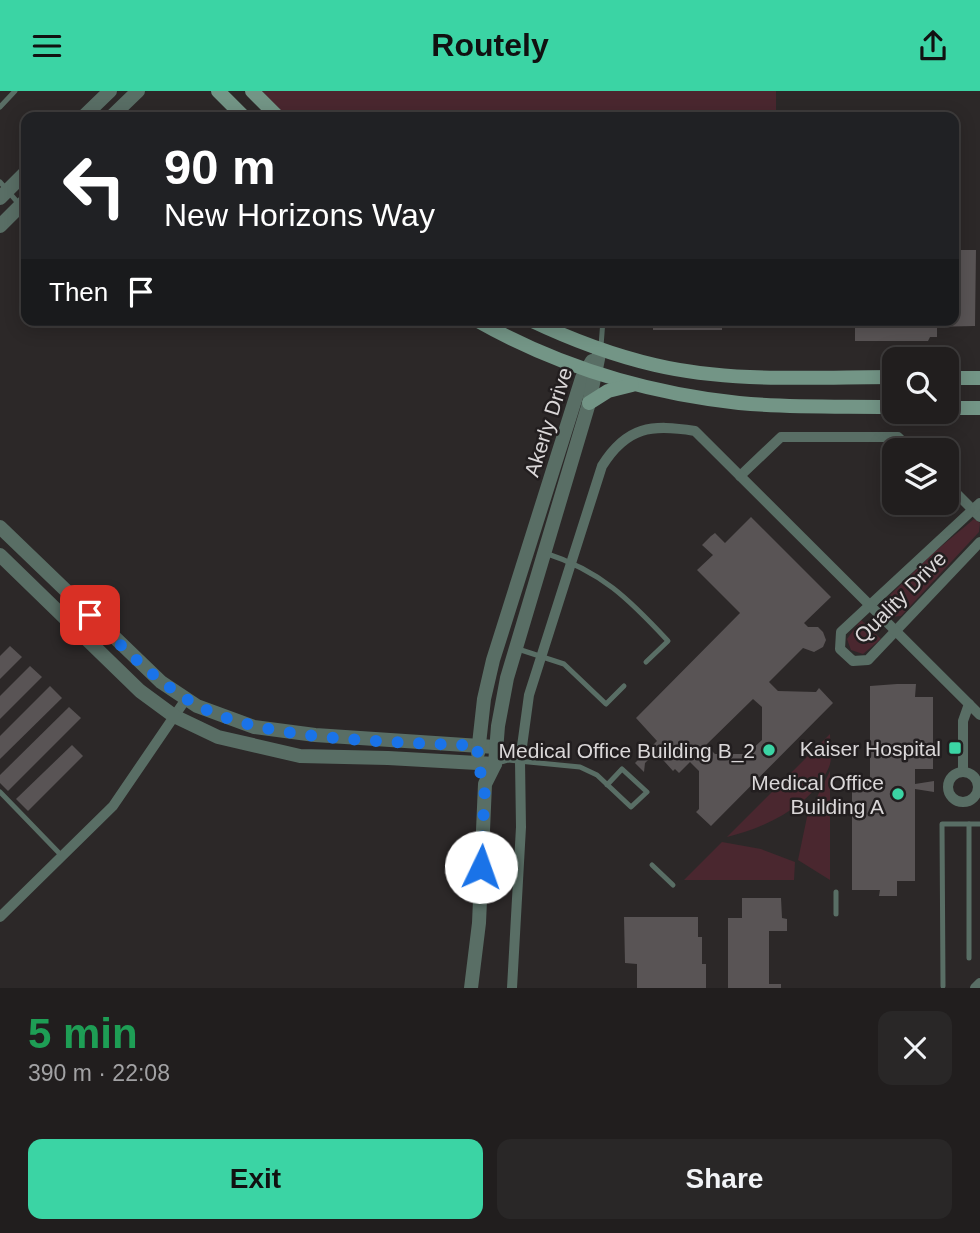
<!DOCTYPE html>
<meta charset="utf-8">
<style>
:root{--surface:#211e1e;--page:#292727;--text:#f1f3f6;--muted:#a2a2a4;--line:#3e3c3c;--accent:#3bd4a4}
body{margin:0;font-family:Arial,sans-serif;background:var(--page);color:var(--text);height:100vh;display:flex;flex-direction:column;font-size:26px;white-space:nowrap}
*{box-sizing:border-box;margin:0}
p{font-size:23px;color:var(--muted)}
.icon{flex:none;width:38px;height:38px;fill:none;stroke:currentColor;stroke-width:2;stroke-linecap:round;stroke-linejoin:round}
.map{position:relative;height:897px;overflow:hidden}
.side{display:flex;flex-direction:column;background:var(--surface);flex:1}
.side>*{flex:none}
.guide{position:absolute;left:21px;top:21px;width:938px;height:214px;border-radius:14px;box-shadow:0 4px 18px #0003,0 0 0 2px var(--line);background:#202124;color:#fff;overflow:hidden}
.controls{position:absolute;left:882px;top:256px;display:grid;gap:14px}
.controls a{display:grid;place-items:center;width:77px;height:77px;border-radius:14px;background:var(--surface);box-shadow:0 4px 18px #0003,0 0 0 2px var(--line);font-size:35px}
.pin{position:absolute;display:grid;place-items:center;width:60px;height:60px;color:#fff;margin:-30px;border-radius:14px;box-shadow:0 4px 10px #0006}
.me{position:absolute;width:77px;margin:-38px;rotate:3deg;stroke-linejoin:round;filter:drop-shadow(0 0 5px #0008)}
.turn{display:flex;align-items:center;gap:24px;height:147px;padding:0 28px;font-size:32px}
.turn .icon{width:91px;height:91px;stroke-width:2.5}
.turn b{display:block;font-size:49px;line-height:60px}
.then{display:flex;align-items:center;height:66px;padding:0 28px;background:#0003;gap:14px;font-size:26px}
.round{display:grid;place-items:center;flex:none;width:74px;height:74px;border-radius:14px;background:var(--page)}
.overview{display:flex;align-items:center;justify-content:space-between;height:119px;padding:0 28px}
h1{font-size:42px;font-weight:700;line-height:52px;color:#1e9e55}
.primary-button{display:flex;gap:14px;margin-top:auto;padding:14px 28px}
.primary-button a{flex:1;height:80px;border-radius:14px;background:var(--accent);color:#111;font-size:28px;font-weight:700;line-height:80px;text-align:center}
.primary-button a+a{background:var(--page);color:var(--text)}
header{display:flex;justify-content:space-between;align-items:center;height:91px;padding:0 28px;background:var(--accent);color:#111;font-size:32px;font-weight:700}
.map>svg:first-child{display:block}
.green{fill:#4a272f}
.building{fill:#595455;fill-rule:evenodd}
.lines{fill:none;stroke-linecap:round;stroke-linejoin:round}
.service{stroke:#596e65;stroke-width:5}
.minor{stroke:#596e65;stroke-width:10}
.tertiary{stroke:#596e65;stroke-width:14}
.secondary{stroke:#739586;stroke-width:14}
.route{stroke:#1a73e8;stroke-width:12;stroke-dasharray:0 21.6}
.poi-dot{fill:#3bd4a4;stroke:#221e1f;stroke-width:2.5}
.labels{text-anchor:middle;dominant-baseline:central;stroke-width:5;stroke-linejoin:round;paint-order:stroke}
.street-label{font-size:21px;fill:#dad7d8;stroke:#221e1f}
.poi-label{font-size:21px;fill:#dad7d8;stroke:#221e1f;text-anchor:end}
</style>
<header><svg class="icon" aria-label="menu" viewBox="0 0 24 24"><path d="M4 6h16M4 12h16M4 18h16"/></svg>Routely<svg class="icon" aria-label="share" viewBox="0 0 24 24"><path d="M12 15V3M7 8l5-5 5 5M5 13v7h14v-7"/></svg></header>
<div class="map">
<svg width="980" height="897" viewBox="0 0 980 897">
<rect width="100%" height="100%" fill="#2c2828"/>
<g class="green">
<path d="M 252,0 L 776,0 L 776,26 L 278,26 Z"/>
<path d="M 974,428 L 980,432 L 979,441 L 901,525 L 891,526 L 883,517 L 884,510 L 932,463 Z"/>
<path d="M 861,529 L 881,548 L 863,563 L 851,559 L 847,548 Z"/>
<path d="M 830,643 C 830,652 833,667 829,676 C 813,714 765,737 727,746 Z"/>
<path d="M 830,680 L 830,789 L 798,769 L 807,726 Z"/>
<path d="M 722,751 L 761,758 L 795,771 L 794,789 L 684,789 Z"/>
</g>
<g class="building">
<path d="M 954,159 L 976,159 L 975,235 L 930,236 L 937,237 L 937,246 L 930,246 L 928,250 L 855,250 L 855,235 L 846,235 L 846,229 L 954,229 Z"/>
<path d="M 638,229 L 737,229 L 737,236 L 722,236 L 722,239 L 653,239 L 653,236 L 638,236 Z"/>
<path d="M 751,426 L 831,506 L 804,532 L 808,536 L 818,536 L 823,541 L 826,549 L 823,556 L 814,561 L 803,557 L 769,591 L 778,600 L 816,601 L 819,597 L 833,612 L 711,735 L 696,721 L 699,718 L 699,680 L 690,671 L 679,682 L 675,678 L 673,680 L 656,661 L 645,672 L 644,681 L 635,672 L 657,650 L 636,627 L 740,522 L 697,479 L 713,464 L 702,454 L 711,445 L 715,442 L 725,452 ZM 753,608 L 762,616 L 762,649 L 747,663 L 715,663 L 706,654 Z"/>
<path d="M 10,555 L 22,566 L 0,588 L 0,565 Z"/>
<path d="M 30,575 L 42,586 L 0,628 L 0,605 Z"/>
<path d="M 897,593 L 916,593 L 915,606 L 933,606 L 933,678 L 915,678 L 915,693 L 934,690 L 934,701 L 915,698 L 915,790 L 897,790 L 897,805 L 879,805 L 880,799 L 852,799 L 852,688 L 870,688 L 870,595 Z"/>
<path d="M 50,595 L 62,607 L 0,668 L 0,645 Z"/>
<path d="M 69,616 L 81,627 L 8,700 L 0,692 L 0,684 Z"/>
<path d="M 72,654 L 83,665 L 28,720 L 16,708 Z"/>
<path d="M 742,807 L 781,807 L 782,827 L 787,828 L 787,840 L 769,840 L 769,893 L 781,893 L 781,897 L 728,897 L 728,827 L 742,827 Z"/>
<path d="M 624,826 L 698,826 L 698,846 L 702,846 L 702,873 L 706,873 L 706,897 L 637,897 L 637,873 L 625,872 Z"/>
</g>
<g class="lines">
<g class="service">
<path d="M 0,16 L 15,0"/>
<path d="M 0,91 L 19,113"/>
<path d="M 601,255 L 603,229"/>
<path d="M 545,462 C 601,480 629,508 668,550 L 646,571"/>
<path d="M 518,558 L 564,573 L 606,613 L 624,595"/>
<path d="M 497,672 L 508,669 L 580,676 L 597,684 L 631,716 L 647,701 L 622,678 L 607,694"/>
<path d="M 0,701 L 61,764"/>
<path d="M 969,733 L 969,867"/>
<path d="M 652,774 L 673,794"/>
<path d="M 836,801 L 836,823"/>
<path d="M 943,895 L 942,733 L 980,733"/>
</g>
<g class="minor">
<path d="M 740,385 L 781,346 L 898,346 L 911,359"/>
<path d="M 947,393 L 980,426"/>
<path d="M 980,412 L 841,541 L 840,558 L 853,570 L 868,569 L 980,451"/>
<path d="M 963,681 L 963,630 L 969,613"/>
<circle cx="963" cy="696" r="15"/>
<path d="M 0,826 L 113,715 L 186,608"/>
<path d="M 512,897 L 521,736 L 520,670 L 529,604 L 602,375 C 627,335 652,333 695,340 L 980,624"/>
<path d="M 975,897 L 980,892"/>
</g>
<g class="tertiary">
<path d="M 83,26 L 110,0"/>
<path d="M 111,26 L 138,0"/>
<path d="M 0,107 L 26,81"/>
<path d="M 0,135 L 26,109"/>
<path d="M 0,436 L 161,591 L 197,615 L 254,636 L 315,644 L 495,656"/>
<path d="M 0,464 L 140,600 L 174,625 L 218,646 L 300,665 L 388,667 L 495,673"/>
<path d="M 478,662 L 484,608 L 493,569 L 582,287 L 592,270"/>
<path d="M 471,897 L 479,832 L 485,693 L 495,673 L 498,635 L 507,587 L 589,312 L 600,258"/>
</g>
<g class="secondary">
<path d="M 218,0 L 244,26"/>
<path d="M 252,0 L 278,26"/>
<path d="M 476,229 C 557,275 646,302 739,312 C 790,317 843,315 894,316"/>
<path d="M 530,229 C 570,248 612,264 655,274 C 732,292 815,286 894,286"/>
<path d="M 947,287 L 980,287"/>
<path d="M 589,312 L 608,300 L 632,294"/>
<path d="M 947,317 L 980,317"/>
</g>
</g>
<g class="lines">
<path class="route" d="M 90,524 C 123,556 155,590 195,613 C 263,652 399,650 478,655 L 477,673 L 485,693 L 481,776"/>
</g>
<g class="poi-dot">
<rect x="948" y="650" width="14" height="14" rx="3.5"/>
<circle cx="769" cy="659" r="7"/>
<circle cx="898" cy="703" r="7"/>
</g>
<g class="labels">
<g class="street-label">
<text transform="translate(548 331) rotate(-72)">Akerly Drive</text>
<text transform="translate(900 506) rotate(-45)">Quality Drive</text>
</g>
<g class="poi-label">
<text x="941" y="657">Kaiser Hospital</text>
<text x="755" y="659">Medical Office Building B_2</text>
<text x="884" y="691">Medical Office<tspan x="884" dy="24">Building A</tspan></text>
</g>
</g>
</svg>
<div class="controls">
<a><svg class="icon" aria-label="search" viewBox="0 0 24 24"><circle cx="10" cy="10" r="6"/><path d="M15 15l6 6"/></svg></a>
<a><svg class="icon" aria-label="layers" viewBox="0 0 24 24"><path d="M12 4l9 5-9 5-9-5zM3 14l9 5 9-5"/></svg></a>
</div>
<div class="pin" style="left:90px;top:524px;background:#d93025"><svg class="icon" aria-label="arrive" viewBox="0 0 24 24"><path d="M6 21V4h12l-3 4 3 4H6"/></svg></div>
<svg class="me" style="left:481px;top:776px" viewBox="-20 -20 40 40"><circle r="19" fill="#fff"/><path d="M0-13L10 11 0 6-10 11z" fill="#1a73e8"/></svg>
<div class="guide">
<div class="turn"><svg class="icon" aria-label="left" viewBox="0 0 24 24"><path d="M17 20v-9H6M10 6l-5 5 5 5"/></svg><div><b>90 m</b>New Horizons Way</div></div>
<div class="then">Then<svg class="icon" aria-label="arrive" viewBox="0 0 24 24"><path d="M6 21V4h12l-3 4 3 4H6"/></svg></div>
</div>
</div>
<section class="side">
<div class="overview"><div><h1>5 min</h1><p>390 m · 22:08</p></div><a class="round"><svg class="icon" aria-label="close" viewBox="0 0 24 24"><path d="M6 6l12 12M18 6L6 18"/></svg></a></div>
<div class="primary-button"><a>Exit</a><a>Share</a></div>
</section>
